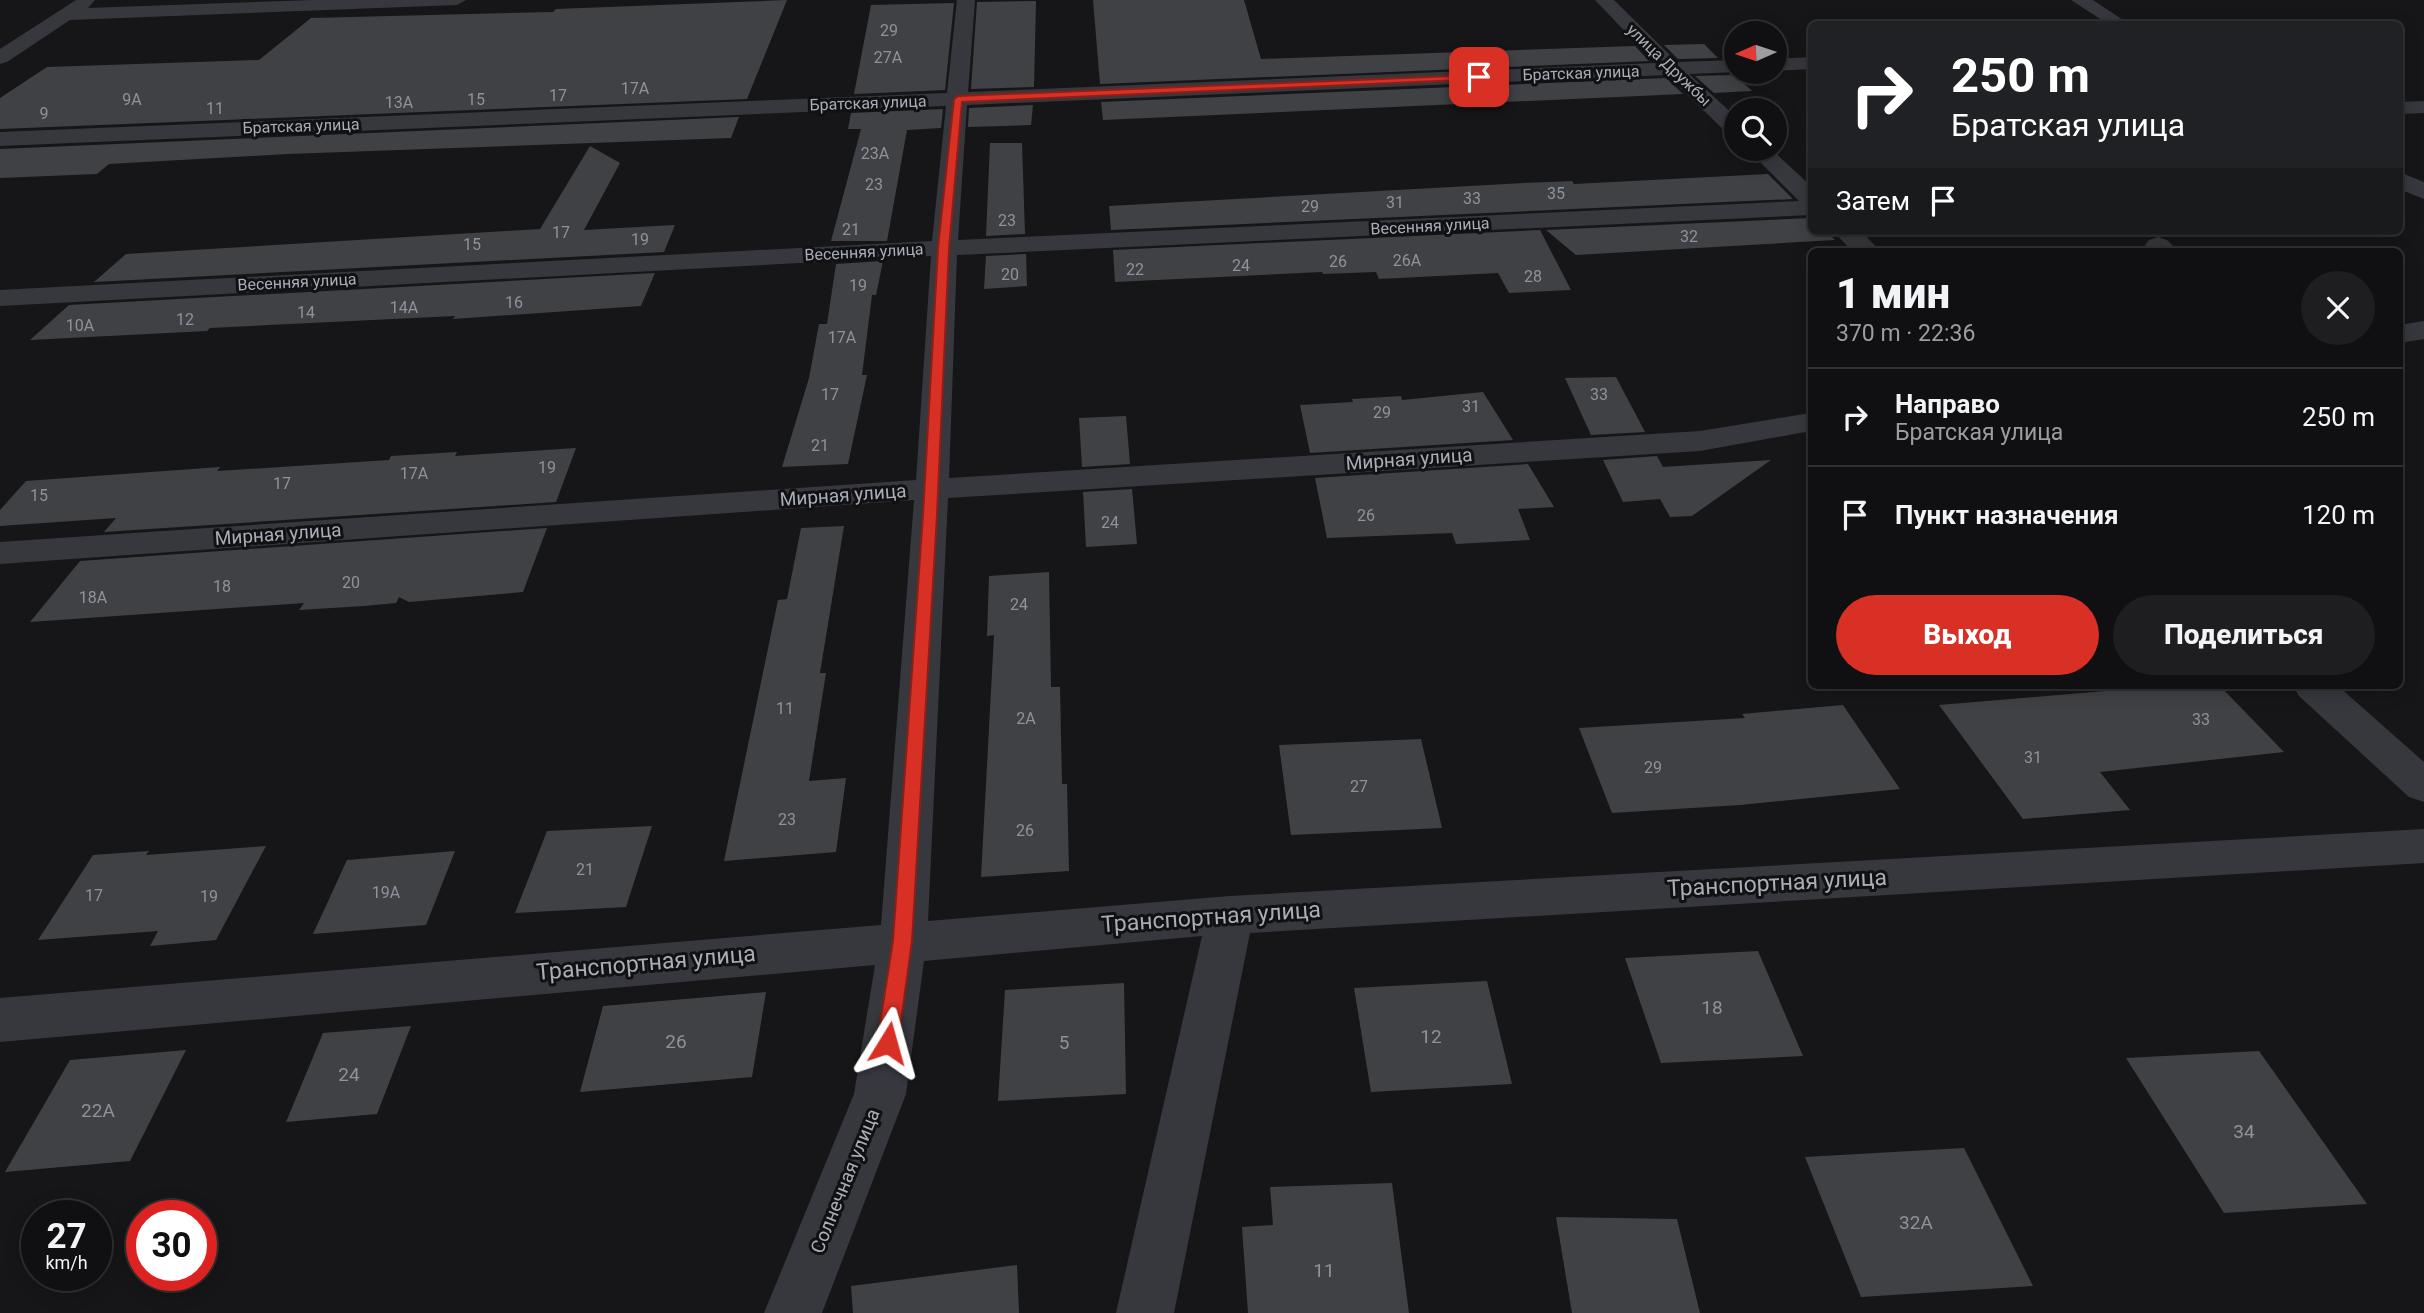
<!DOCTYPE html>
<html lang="ru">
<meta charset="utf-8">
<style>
:root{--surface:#101012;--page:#1e1e20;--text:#f1f3f6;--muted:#9c9d9f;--line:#303032;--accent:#d93025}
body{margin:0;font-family:Roboto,sans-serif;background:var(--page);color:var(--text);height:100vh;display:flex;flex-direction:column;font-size:26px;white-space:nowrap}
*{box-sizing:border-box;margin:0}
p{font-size:23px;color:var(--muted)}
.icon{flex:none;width:38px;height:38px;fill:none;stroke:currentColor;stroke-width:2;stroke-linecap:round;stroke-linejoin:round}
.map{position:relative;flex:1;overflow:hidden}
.panel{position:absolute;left:1808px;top:248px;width:595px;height:441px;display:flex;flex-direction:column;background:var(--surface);border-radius:10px;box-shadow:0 4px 18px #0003,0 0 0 2px var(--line)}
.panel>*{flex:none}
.guide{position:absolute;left:1808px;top:21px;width:595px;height:214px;border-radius:10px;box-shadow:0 4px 18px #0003,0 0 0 2px var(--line);background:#202124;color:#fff;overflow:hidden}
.needle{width:46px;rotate:267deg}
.controls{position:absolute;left:1724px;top:21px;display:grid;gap:14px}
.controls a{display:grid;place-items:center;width:63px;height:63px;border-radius:50%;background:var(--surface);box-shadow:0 4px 18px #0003,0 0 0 2px var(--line);font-size:35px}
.speed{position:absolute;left:21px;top:1200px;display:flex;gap:14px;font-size:35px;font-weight:700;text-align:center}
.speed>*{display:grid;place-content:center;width:91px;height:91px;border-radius:50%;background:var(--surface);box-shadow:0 4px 18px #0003,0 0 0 2px var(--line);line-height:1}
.speed small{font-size:18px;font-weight:400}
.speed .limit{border:10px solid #d22;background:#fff;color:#111}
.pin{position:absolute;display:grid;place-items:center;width:60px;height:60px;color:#fff;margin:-30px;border-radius:14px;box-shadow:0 4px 10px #0006}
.me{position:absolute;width:77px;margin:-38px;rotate:8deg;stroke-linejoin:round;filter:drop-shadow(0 0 5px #0008)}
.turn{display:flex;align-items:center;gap:24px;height:147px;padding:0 28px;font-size:32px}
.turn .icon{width:91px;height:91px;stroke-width:2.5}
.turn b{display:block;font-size:49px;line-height:60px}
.then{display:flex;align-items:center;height:66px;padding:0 28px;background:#0003;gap:14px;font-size:26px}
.round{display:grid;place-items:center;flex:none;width:74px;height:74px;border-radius:37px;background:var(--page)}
.headline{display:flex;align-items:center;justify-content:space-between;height:119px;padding:0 28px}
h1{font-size:42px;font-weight:800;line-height:52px}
.cta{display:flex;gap:14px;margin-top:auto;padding:14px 28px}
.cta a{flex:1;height:80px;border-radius:42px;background:var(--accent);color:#fff;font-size:28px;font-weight:800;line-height:80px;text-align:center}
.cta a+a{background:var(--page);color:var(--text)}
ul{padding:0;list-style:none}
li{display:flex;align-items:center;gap:21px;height:98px;padding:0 28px;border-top:2px solid var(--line)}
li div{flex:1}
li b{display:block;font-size:26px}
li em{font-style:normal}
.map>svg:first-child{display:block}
.building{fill:#404145}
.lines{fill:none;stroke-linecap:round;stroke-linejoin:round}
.minor{fill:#37383d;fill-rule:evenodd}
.route{fill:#d93025;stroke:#8d1f18;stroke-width:2}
.labels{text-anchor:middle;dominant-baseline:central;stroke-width:6;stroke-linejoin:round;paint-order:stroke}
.number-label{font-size:16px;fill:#8e929b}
.far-street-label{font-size:16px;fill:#a8adb8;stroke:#111113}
.street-label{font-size:19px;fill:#a8adb8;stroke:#111113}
.near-number-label{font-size:19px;fill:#8e929b}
.near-street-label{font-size:23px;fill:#a8adb8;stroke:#111113}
</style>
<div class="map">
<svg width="2424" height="1313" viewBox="0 0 2424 1313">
<rect width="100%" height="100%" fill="#161618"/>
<g class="building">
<path d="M 787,0 L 747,99 L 0,129 L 0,98 L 47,67 L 259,60 L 311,18 L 553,12 L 556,9 Z"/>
<path d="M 1093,0 L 1244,0 L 1261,59 L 1635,46 L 1649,61 L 1100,84 Z"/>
<path d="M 1036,1 L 1034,87 L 971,89 L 977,2 Z"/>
<path d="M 954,3 L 945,90 L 854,94 L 871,5 Z"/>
<path d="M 1704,44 L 1718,58 L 1678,59 L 1664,45 Z"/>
<path d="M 1735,75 L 1752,91 L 1714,93 L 1695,76 Z"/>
<path d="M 1666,78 L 1683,94 L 1103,120 L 1101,102 Z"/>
<path d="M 1033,105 L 1031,125 L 968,127 L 969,108 Z"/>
<path d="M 943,109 L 941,128 L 907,130 L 887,241 L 831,241 L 861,129 L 848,129 L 851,113 Z"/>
<path d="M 739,117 L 731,138 L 288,154 L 109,164 L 97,174 L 0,178 L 0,149 Z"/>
<path d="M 990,143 L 1022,143 L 1025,234 L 986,236 Z"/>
<path d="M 590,146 L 620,163 L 584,230 L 675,225 L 664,252 L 94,282 L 126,254 L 540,229 Z"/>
<path d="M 1768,174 L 1793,199 L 1111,230 L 1109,206 L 1524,183 L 1572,181 L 1574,184 Z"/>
<path d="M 1811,218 L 1811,231 L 1826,231 L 1835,240 L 1576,255 L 1546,230 Z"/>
<path d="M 1540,230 L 1571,290 L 1509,293 L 1498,273 L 1379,279 L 1376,272 L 1323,274 L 1322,272 L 1115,282 L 1113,250 Z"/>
<path d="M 1026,254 L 1027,286 L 984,289 L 986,256 Z"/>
<path d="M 883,261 L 876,295 L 872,295 L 862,375 L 867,375 L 848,464 L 782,467 L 809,378 L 819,324 L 827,324 L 836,264 Z"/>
<path d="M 655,273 L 641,306 L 453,319 L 455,316 L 210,328 L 207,331 L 30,340 L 69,305 Z"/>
<path d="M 1616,377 L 1645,432 L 1591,435 L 1565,378 Z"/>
<path d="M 1483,392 L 1513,440 L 1310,453 L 1300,405 L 1353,402 L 1352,399 L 1401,396 L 1402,400 Z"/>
<path d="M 1126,416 L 1130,464 L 1082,467 L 1079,418 Z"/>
<path d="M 576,448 L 556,502 L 104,532 L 116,518 L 0,526 L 0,510 L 26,481 L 220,467 L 217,471 L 389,460 L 391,456 L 457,452 L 455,456 Z"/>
<path d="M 1657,456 L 1663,467 L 1771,460 L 1692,516 L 1670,517 L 1660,499 L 1623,502 L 1603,460 Z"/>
<path d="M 1528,464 L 1554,507 L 1518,509 L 1530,540 L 1456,544 L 1452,533 L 1327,538 L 1315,478 Z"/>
<path d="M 1132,489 L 1137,544 L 1086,547 L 1083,492 Z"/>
<path d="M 844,526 L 820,673 L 826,673 L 809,781 L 846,778 L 836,852 L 724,861 L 778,600 L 787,599 L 801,528 Z"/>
<path d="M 547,528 L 523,592 L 409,602 L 399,597 L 396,603 L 364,606 L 299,610 L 304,603 L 30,622 L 80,561 Z"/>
<path d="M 1049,572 L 1051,687 L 1060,687 L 1062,784 L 1067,784 L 1069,871 L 981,877 L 994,635 L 987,636 L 989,576 Z"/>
<path d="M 2164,686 L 2220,686 L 2284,752 L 2100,772 L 2130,810 L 2023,819 L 1939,705 Z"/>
<path d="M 1843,705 L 1900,789 L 1740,805 L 1612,813 L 1579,728 L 1745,718 L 1742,714 Z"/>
<path d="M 1421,739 L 1442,828 L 1291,835 L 1279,745 Z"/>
<path d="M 652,826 L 626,907 L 515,913 L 547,831 Z"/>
<path d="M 266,846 L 216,940 L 150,946 L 158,931 L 38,940 L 93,855 L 149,851 L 146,855 Z"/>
<path d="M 455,851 L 426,925 L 313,934 L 347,860 Z"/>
<path d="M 1758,951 L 1803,1056 L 1661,1063 L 1625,958 Z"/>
<path d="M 1487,981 L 1512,1084 L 1371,1092 L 1354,988 Z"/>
<path d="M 1124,983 L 1126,1094 L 998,1101 L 1005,990 Z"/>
<path d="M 766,992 L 752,1077 L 580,1092 L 603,1006 Z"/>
<path d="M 411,1026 L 377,1114 L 286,1122 L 323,1033 Z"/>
<path d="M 186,1050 L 130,1161 L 5,1172 L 70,1060 Z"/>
<path d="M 2259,1051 L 2367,1204 L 2224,1213 L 2126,1058 Z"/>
<path d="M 1964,1148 L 2033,1286 L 1861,1297 L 1805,1157 Z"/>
<path d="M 1392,1183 L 1409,1313 L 1248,1313 L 1242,1227 L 1273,1225 L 1270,1187 Z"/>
<path d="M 1556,1217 L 1677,1219 L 1700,1313 L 1572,1313 Z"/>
<path d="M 1017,1265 L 1019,1313 L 853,1313 L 851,1286 Z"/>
</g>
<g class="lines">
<g class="minor">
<path d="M 76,0 L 95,0 L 88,8 L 313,0 L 466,0 L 457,5 L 70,20 L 7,62 L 0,64 L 0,49 Z"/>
<path d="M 957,0 L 975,0 L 968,92 L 1655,63 L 1595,0 L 1614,0 L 1677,62 L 1736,60 L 1737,72 L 1689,74 L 1736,117 L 1736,136 L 1728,134 L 1667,75 L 967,105 L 958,240 L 1799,201 L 1747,149 L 1771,149 L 1811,186 L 1811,215 L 957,255 L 949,478 L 1700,431 L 1811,413 L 1811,431 L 1700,451 L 948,498 L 928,921 L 1230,896 L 2424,829 L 2424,863 L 1250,933 L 1174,1313 L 1116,1313 L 1202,936 L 924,961 L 906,1094 L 822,1313 L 764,1313 L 854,1094 L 875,965 L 0,1042 L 0,998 L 881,925 L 914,500 L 0,564 L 0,542 L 916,480 L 931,256 L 0,306 L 0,290 L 932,241 L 946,106 L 0,146 L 0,132 L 947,93 Z"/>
<path d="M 2071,0 L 2093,0 L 2129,24 L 2108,24 Z"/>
<path d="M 1811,57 L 1811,69 L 1774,71 L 1774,59 Z"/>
<path d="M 2424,101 L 2424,113 L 2399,114 L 2399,102 Z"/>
<path d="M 2399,172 L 2424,182 L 2424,199 L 2399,189 Z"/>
<path d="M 1833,231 L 1861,231 L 1881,252 L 1853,252 Z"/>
<path d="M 2158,237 L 2167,240 L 2179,252 L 2151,252 L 2145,245 L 2149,240 Z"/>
<path d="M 2424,321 L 2424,339 L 2399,343 L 2399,325 Z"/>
<path d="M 2293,686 L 2338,686 L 2424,762 L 2424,802 L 2409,797 L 2299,696 Z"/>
</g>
</g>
<path class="route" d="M 1479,75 L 1482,79 L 962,102 L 949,248 L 937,515 L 912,941 L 898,1043 L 895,1049 L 888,1052 L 880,1049 L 877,1043 L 893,941 L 923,515 L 938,248 L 954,99 L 958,96 Z"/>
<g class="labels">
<g class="number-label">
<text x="889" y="30">29</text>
<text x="888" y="57">27А</text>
<text x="635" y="88">17А</text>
<text x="558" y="95">17</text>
<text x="132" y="99">9А</text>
<text x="476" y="99">15</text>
<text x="399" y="102">13А</text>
<text x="215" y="108">11</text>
<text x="44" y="113">9</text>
<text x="875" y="153">23А</text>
<text x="874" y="184">23</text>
<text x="1556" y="193">35</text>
<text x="1472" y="198">33</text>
<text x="1395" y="202">31</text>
<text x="1310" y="206">29</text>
<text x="1007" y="220">23</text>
<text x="851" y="229">21</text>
<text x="561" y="232">17</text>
<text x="1689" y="236">32</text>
<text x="640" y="239">19</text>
<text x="472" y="244">15</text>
<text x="1407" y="260">26А</text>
<text x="1338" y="261">26</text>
<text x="1241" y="265">24</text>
<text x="1135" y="269">22</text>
<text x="1010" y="274">20</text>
<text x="1533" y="276">28</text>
<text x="858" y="285">19</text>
<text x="514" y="302">16</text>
<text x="404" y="307">14А</text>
<text x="306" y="312">14</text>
<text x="185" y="319">12</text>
<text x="80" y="325">10А</text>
<text x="842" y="337">17А</text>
<text x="830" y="394">17</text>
<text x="1599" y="394">33</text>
<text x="1471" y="406">31</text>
<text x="1382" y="412">29</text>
<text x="820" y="445">21</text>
<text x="547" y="467">19</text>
<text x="414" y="473">17А</text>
<text x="282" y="483">17</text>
<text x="39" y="495">15</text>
<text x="1366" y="515">26</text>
<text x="1110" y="522">24</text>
<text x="351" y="582">20</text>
<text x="222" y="586">18</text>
<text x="93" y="597">18А</text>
<text x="1019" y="604">24</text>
<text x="785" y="708">11</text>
<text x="1026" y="718">2А</text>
<text x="2201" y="719">33</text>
<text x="2033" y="757">31</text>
<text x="1653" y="767">29</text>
<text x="1359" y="786">27</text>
<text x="787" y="819">23</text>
<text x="1025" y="830">26</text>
<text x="585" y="869">21</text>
<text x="386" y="892">19А</text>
<text x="94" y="895">17</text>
<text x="209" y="896">19</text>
</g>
<g class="far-street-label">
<text transform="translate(1669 65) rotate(44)">улица Дружбы</text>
<text transform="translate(1581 73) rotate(-2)">Братская улица</text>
<text transform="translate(868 103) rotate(-2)">Братская улица</text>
<text transform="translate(301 126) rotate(-2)">Братская улица</text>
<text transform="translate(1430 226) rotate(-3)">Весенняя улица</text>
<text transform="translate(864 252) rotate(-3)">Весенняя улица</text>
<text transform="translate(297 282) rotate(-3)">Весенняя улица</text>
</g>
<g class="street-label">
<text transform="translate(1409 459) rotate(-4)">Мирная улица</text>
<text transform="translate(843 495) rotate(-4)">Мирная улица</text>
<text transform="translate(278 534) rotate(-4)">Мирная улица</text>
<text transform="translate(845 1181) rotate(-68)">Солнечная улица</text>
</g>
<g class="near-number-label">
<text x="1712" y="1007">18</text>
<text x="1431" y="1036">12</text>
<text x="676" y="1041">26</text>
<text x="1064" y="1042">5</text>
<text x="349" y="1074">24</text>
<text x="98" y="1110">22А</text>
<text x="2244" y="1131">34</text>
<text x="1916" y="1222">32А</text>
<text x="1324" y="1270">11</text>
</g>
<g class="near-street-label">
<text transform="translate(1777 883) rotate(-3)">Транспортная улица</text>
<text transform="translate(1211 917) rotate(-4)">Транспортная улица</text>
<text transform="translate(646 963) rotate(-5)">Транспортная улица</text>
</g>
</g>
</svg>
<div class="controls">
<a><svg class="needle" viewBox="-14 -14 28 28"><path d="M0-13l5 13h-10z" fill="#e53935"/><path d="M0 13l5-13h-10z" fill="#9c9d9f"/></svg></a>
<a><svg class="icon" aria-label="search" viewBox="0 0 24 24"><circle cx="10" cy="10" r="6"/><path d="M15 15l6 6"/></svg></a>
</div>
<div class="speed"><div>27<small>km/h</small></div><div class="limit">30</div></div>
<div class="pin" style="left:1479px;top:77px;background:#d93025"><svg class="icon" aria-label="arrive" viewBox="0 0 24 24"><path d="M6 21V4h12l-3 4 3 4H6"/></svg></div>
<svg class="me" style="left:888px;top:1043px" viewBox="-20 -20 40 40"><path d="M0-17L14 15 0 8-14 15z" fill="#d93025" stroke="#fff" stroke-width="4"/></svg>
<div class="guide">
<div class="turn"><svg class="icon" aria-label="right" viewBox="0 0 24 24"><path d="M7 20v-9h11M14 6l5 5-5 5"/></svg><div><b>250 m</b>Братская улица</div></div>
<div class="then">Затем<svg class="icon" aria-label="arrive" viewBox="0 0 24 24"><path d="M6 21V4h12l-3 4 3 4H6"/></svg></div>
</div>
<section class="panel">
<div class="headline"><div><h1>1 мин</h1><p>370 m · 22:36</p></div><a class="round"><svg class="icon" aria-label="close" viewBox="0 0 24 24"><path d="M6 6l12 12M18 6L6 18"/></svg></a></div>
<ul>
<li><svg class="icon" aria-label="right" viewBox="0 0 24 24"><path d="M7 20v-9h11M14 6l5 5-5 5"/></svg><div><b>Направо</b><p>Братская улица</p></div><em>250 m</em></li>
<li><svg class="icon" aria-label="arrive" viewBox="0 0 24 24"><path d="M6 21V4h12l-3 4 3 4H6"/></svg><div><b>Пункт назначения</b></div><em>120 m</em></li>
</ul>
<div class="cta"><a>Выход</a><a>Поделиться</a></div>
</section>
</div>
